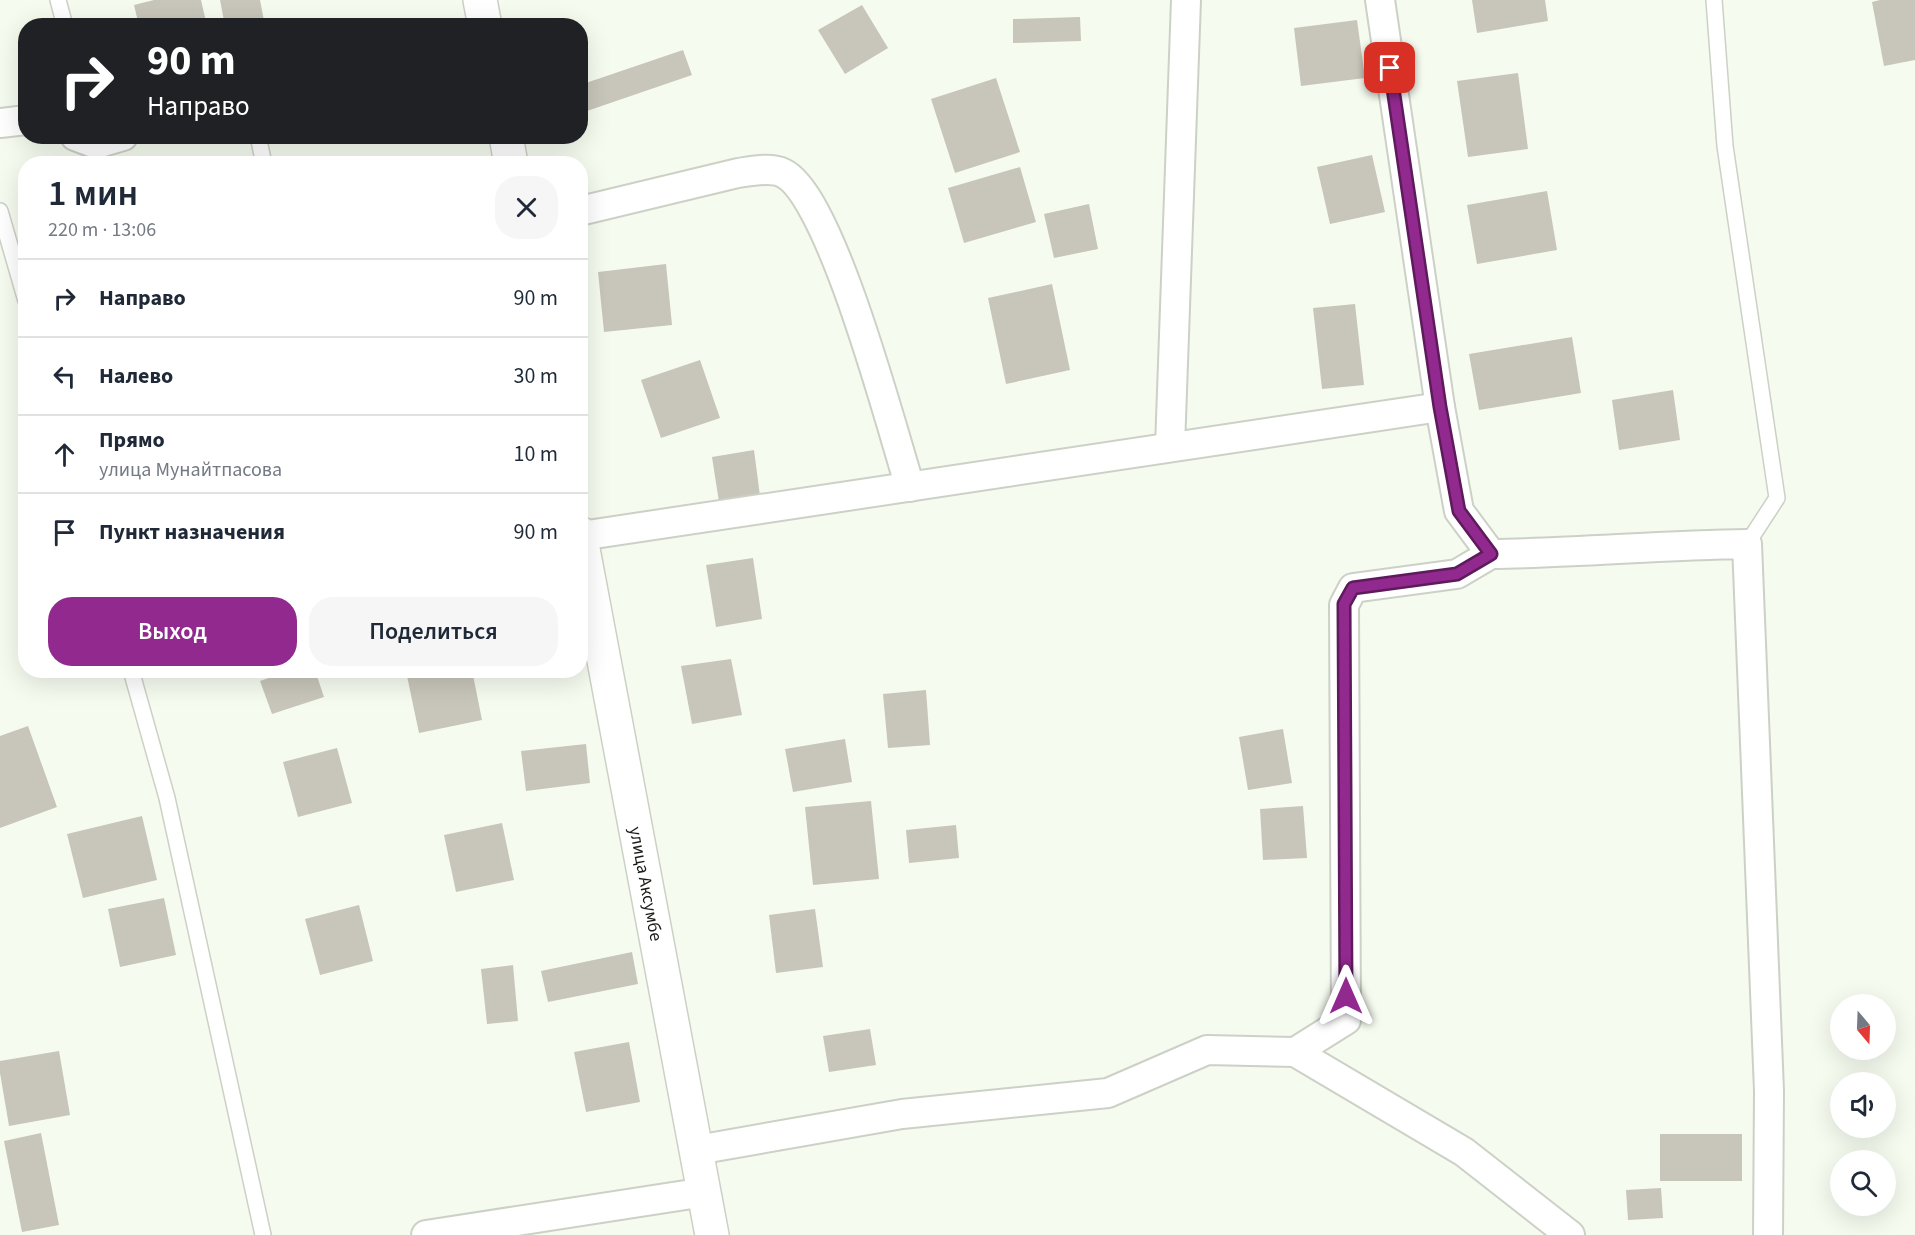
<!DOCTYPE html>
<html lang="ru">
<meta charset="utf-8">
<style>
:root{--surface:#fff;--page:#f6f6f7;--text:#1f2937;--muted:#747a83;--line:#e0e1e3;--accent:#91298e}
body{margin:0;font-family:"Source Sans 3",sans-serif;background:var(--page);color:var(--text);height:100vh;display:flex;flex-direction:column;font-size:22px;white-space:nowrap}
*{box-sizing:border-box;margin:0}
p{font-size:20px;color:var(--muted)}
.icon{flex:none;width:33px;height:33px;fill:none;stroke:currentColor;stroke-width:2;stroke-linecap:round;stroke-linejoin:round}
.map{position:relative;flex:1;overflow:hidden}
.sheet{position:absolute;left:18px;top:156px;width:570px;height:522px;display:flex;flex-direction:column;background:var(--surface);border-radius:24px;box-shadow:0 6px 24px #0002}
.sheet>*{flex:none}
.guide{position:absolute;left:18px;top:18px;width:570px;height:126px;border-radius:24px;box-shadow:0 6px 24px #0002;background:#202124;color:#fff;overflow:hidden}
.needle{width:39px;rotate:161deg}
.tools{position:absolute;left:1830px;top:994px;display:grid;gap:12px}
.tools a{display:grid;place-items:center;width:66px;height:66px;border-radius:50%;background:var(--surface);box-shadow:0 6px 24px #0002;font-size:30px}
.pin{position:absolute;display:grid;place-items:center;width:51px;height:51px;color:#fff;margin:-26px;border-radius:12px;box-shadow:0 3px 9px #0006}
.me{position:absolute;width:66px;margin:-33px;rotate:0deg;stroke-linejoin:round;filter:drop-shadow(0 0 4px #0008)}
.turn{display:flex;align-items:center;gap:21px;height:126px;padding:0 30px;font-size:27px}
.turn .icon{width:78px;height:78px;stroke-width:2.5}
.turn b{display:block;font-size:42px;line-height:51px}
.round{display:grid;place-items:center;flex:none;width:63px;height:63px;border-radius:24px;background:var(--page)}
.head{display:flex;align-items:center;justify-content:space-between;height:102px;padding:0 30px}
h1{font-size:36px;font-weight:600;line-height:45px}
.primary-button{display:flex;gap:12px;margin-top:auto;padding:12px 30px}
.primary-button a{flex:1;height:69px;border-radius:24px;background:var(--accent);color:#fff;font-size:24px;font-weight:600;line-height:69px;text-align:center}
.primary-button a+a{background:var(--page);color:var(--text)}
ul{padding:0;list-style:none}
li{display:flex;align-items:center;gap:18px;height:78px;padding:0 30px;border-top:2px solid var(--line)}
li div{flex:1}
li b{display:block;font-size:22px}
li em{font-style:normal}
.map>svg:first-child{display:block}
.building{fill:#c8c5ba}
.lines{fill:none;stroke-linecap:round;stroke-linejoin:round}
.lane-casing{stroke:#ccd1c6;stroke-width:18}
.street-casing{stroke:#ccd1c6;stroke-width:32}
.secondary-casing{stroke:#ccd1c6;stroke-width:36}
.lane{stroke:#fff;stroke-width:15}
.street{stroke:#fff;stroke-width:28}
.secondary{stroke:#fff;stroke-width:33}
.route-casing{stroke:#5e1b5c;stroke-width:15}
.route{stroke:#91298e;stroke-width:10}
.labels{text-anchor:middle;dominant-baseline:central;stroke-width:5;stroke-linejoin:round;paint-order:stroke}
.street-label{font-size:18px;fill:#1a1c18;stroke:#fff}
</style>
<div class="map">
<svg width="1915" height="1235" viewBox="0 0 1915 1235">
<rect width="100%" height="100%" fill="#f6fbf0"/>
<g class="building">
<path d="M 154,0 L 201,0 L 207,26 L 139,26 L 134,5 Z"/>
<path d="M 220,0 L 260,0 L 265,26 L 225,26 Z"/>
<path d="M 1472,0 L 1545,0 L 1548,21 L 1477,33 Z"/>
<path d="M 1880,0 L 1915,0 L 1915,60 L 1884,66 L 1872,2 Z"/>
<path d="M 862,5 L 888,48 L 845,74 L 818,30 Z"/>
<path d="M 1080,17 L 1081,41 L 1013,43 L 1013,19 Z"/>
<path d="M 1357,20 L 1365,78 L 1301,86 L 1294,28 Z"/>
<path d="M 683,50 L 692,75 L 584,112 L 580,101 L 580,85 Z"/>
<path d="M 1518,73 L 1528,149 L 1468,157 L 1457,81 Z"/>
<path d="M 996,78 L 1020,152 L 955,173 L 931,99 Z"/>
<path d="M 1372,155 L 1385,212 L 1330,224 L 1317,167 Z"/>
<path d="M 1020,167 L 1036,222 L 964,243 L 948,188 Z"/>
<path d="M 1547,191 L 1557,250 L 1477,264 L 1467,205 Z"/>
<path d="M 1089,204 L 1098,249 L 1054,258 L 1044,214 Z"/>
<path d="M 666,264 L 672,325 L 604,332 L 598,272 Z"/>
<path d="M 1052,284 L 1070,370 L 1006,384 L 988,298 Z"/>
<path d="M 1355,304 L 1364,385 L 1322,389 L 1313,308 Z"/>
<path d="M 1572,337 L 1581,393 L 1479,410 L 1469,354 Z"/>
<path d="M 700,360 L 720,418 L 661,438 L 641,380 Z"/>
<path d="M 1673,390 L 1680,440 L 1619,450 L 1612,400 Z"/>
<path d="M 754,450 L 760,496 L 719,502 L 712,457 Z"/>
<path d="M 753,558 L 762,619 L 716,627 L 706,565 Z"/>
<path d="M 731,659 L 742,715 L 692,724 L 681,666 Z"/>
<path d="M 291,670 L 315,670 L 324,697 L 272,714 L 260,681 Z"/>
<path d="M 433,670 L 472,670 L 482,720 L 419,733 L 407,676 Z"/>
<path d="M 926,690 L 930,745 L 888,748 L 883,694 Z"/>
<path d="M 28,726 L 57,807 L 0,828 L 0,736 Z"/>
<path d="M 1283,729 L 1292,783 L 1248,790 L 1239,737 Z"/>
<path d="M 845,739 L 852,782 L 793,792 L 785,749 Z"/>
<path d="M 586,744 L 590,783 L 526,791 L 521,751 Z"/>
<path d="M 337,748 L 352,803 L 298,817 L 283,762 Z"/>
<path d="M 871,801 L 879,879 L 813,885 L 805,807 Z"/>
<path d="M 1303,806 L 1307,858 L 1263,860 L 1260,809 Z"/>
<path d="M 142,816 L 157,880 L 83,898 L 67,834 Z"/>
<path d="M 502,823 L 514,880 L 456,892 L 444,835 Z"/>
<path d="M 956,825 L 959,858 L 909,863 L 906,830 Z"/>
<path d="M 164,898 L 176,955 L 120,967 L 108,909 Z"/>
<path d="M 359,905 L 373,961 L 320,975 L 305,919 Z"/>
<path d="M 815,909 L 823,967 L 776,973 L 769,915 Z"/>
<path d="M 632,952 L 638,984 L 548,1002 L 541,971 Z"/>
<path d="M 513,965 L 518,1021 L 487,1024 L 481,969 Z"/>
<path d="M 870,1029 L 876,1065 L 829,1072 L 823,1036 Z"/>
<path d="M 629,1042 L 640,1102 L 586,1112 L 574,1052 Z"/>
<path d="M 59,1051 L 70,1115 L 9,1126 L 0,1073 L 0,1061 Z"/>
<path d="M 41,1133 L 59,1225 L 22,1232 L 4,1141 Z"/>
<rect x="1660" y="1134" width="82" height="47"/>
<path d="M 1661,1188 L 1663,1218 L 1628,1220 L 1626,1190 Z"/>
</g>
<g class="lines">
<g class="lane-casing">
<g id="lane">
<path d="M 58,0 L 65,26"/>
<path d="M 1714,0 L 1725,146 L 1777,498 L 1747,544"/>
<path d="M 258,136 L 264,164"/>
<path d="M 0,211 L 26,301"/>
<path d="M 131,670 L 167,798 L 263,1235"/>
</g>
</g>
<g class="street-casing">
<g id="street">
<path d="M 1380,0 L 1440,407 L 1459,511 L 1491,554 C 1576,553 1661,545 1747,544 L 1769,1091 L 1768,1235"/>
<path d="M 0,123 L 26,120"/>
<path d="M 75,136 L 96,144 L 123,136"/>
<path d="M 580,211 L 738,173 C 752,171 771,167 783,173 C 831,195 892,430 910,487"/>
<path d="M 1170,447 L 1186,0"/>
<path d="M 581,536 L 1440,407"/>
<path d="M 1295,1052 L 1346,1020 L 1344,605 L 1353,588 L 1457,574 L 1491,554"/>
<path d="M 697,1150 L 902,1114 L 1108,1093 L 1207,1050 L 1295,1052 L 1464,1152 L 1570,1235"/>
<path d="M 426,1235 L 705,1192"/>
</g>
</g>
<g class="secondary-casing">
<g id="secondary">
<path d="M 480,0 L 485,26"/>
<path d="M 506,136 L 511,164"/>
<path id="s1" d="M 580,533 L 712,1235"/>
</g>
</g>
<use href="#lane" class="lane"/>
<use href="#street" class="street"/>
<use href="#secondary" class="secondary"/>
</g>
<g class="lines">
<g class="route-casing">
<path id="route" d="M 1346,996 L 1344,604 L 1353,588 L 1457,574 L 1491,554 L 1459,511 L 1440,407 L 1390,68"/>
</g>
<use href="#route" class="route"/>
</g>
<g class="labels">
<g class="street-label">
<text stroke="none"><textPath href="#s1" startOffset="357">улица Аксумбе</textPath></text>
</g>
</g>
</svg>
<div class="tools">
<a><svg class="needle" viewBox="-14 -14 28 28"><path d="M0-13l5 13h-10z" fill="#e53935"/><path d="M0 13l5-13h-10z" fill="#747a83"/></svg></a>
<a><svg class="icon" aria-label="sound" viewBox="0 0 24 24"><path d="M4 9h4l5-4v14l-5-4H4zM17 9q2 3 0 6"/></svg></a>
<a><svg class="icon" aria-label="search" viewBox="0 0 24 24"><circle cx="10" cy="10" r="6"/><path d="M15 15l6 6"/></svg></a>
</div>
<div class="pin" style="left:1390px;top:68px;background:#d93025"><svg class="icon" aria-label="arrive" viewBox="0 0 24 24"><path d="M6 21V4h12l-3 4 3 4H6"/></svg></div>
<svg class="me" style="left:1346px;top:996px" viewBox="-20 -20 40 40"><path d="M0-17L14 15 0 8-14 15z" fill="#91298e" stroke="#fff" stroke-width="4"/></svg>
<div class="guide">
<div class="turn"><svg class="icon" aria-label="right" viewBox="0 0 24 24"><path d="M7 20v-9h11M14 6l5 5-5 5"/></svg><div><b>90 m</b>Направо</div></div>
</div>
<section class="sheet">
<div class="head"><div><h1>1 мин</h1><p>220 m · 13:06</p></div><a class="round"><svg class="icon" aria-label="close" viewBox="0 0 24 24"><path d="M6 6l12 12M18 6L6 18"/></svg></a></div>
<ul>
<li><svg class="icon" aria-label="right" viewBox="0 0 24 24"><path d="M7 20v-9h11M14 6l5 5-5 5"/></svg><div><b>Направо</b></div><em>90 m</em></li>
<li><svg class="icon" aria-label="left" viewBox="0 0 24 24"><path d="M17 20v-9H6M10 6l-5 5 5 5"/></svg><div><b>Налево</b></div><em>30 m</em></li>
<li><svg class="icon" aria-label="ahead" viewBox="0 0 24 24"><path d="M12 20V5M6 11l6-6 6 6"/></svg><div><b>Прямо</b><p>улица Мунайтпасова</p></div><em>10 m</em></li>
<li><svg class="icon" aria-label="arrive" viewBox="0 0 24 24"><path d="M6 21V4h12l-3 4 3 4H6"/></svg><div><b>Пункт назначения</b></div><em>90 m</em></li>
</ul>
<div class="primary-button"><a>Выход</a><a>Поделиться</a></div>
</section>
</div>
